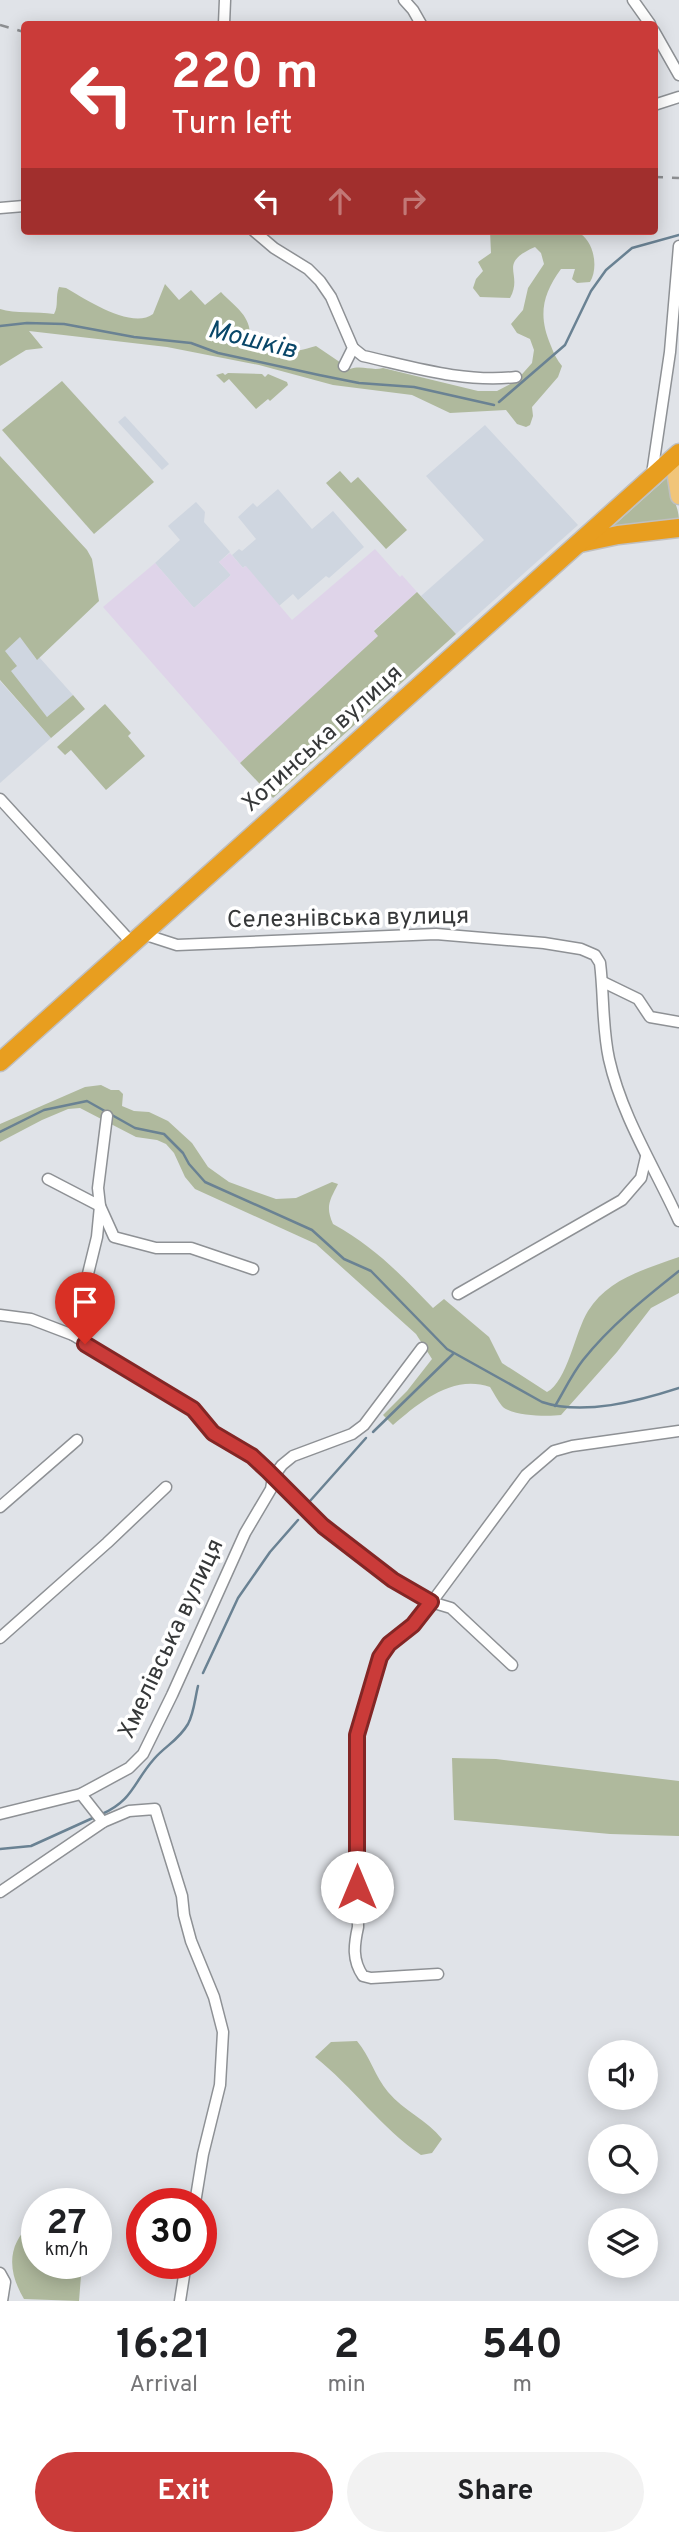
<!DOCTYPE html>
<meta charset="utf-8">
<style>
:root{--surface:#fff;--page:#f2f2f2;--text:#202124;--muted:#757577;--accent:#ca3b39}
body{margin:0;font-family:Overpass,sans-serif;background:var(--page);color:var(--text);height:100vh;display:flex;flex-direction:column;font-size:26px;white-space:nowrap}
*{box-sizing:border-box;margin:0}
p{font-size:23px;color:var(--muted)}
.icon{flex:none;width:38px;height:38px;fill:none;stroke:currentColor;stroke-width:2;stroke-linecap:round;stroke-linejoin:round}
.map{position:relative;height:2301px;overflow:hidden}
.sheet{display:flex;flex-direction:column;background:var(--surface);flex:1}
.sheet>*{flex:none}
.banner{position:absolute;left:21px;top:21px;width:637px;height:214px;border-radius:7px;box-shadow:0 4px 18px #0003;background:#ca3b39;color:#fff;overflow:hidden}
.fabs{position:absolute;left:588px;top:2040px;display:grid;gap:14px}
.fabs a{display:grid;place-items:center;width:70px;height:70px;border-radius:50%;background:var(--surface);box-shadow:0 4px 18px #0003;font-size:35px}
.speed{position:absolute;left:21px;top:2188px;display:flex;gap:14px;font-size:35px;font-weight:700;text-align:center}
.speed>*{display:grid;place-content:center;width:91px;height:91px;border-radius:50%;background:var(--surface);box-shadow:0 4px 18px #0003;line-height:1}
.speed small{font-size:18px;font-weight:400}
.speed .limit{border:10px solid #d22;background:#fff;color:#111}
.pin{position:absolute;display:grid;place-items:center;width:60px;height:60px;color:#fff;margin:-72px -30px;border-radius:50% 50% 50% 0;rotate:-45deg;box-shadow:0 0 7px #0007}
.pin .icon{rotate:45deg}
.me{position:absolute;width:77px;margin:-38px;rotate:0deg;stroke-linejoin:round;filter:drop-shadow(0 0 5px #0008)}
.turn{display:flex;align-items:center;gap:24px;height:147px;padding:0 35px;font-size:32px}
.turn .icon{width:91px;height:91px;stroke-width:2.5}
.turn b{display:block;font-size:49px;line-height:60px}
.lanes{display:flex;align-items:center;height:66px;padding:0 35px;background:#0003;justify-content:center;gap:35px;direction:ltr}
.lanes .off{opacity:.35}
.eta{display:flex;justify-content:space-evenly;align-items:center;height:119px;text-align:center}
.eta b{font-size:42px;font-weight:700;line-height:49px}
.button{display:flex;gap:14px;margin-top:auto;padding:14px 35px}
.button a{flex:1;height:80px;border-radius:42px;background:var(--accent);color:#fff;font-size:28px;font-weight:700;line-height:80px;text-align:center}
.button a+a{background:var(--page);color:var(--text)}
.map>svg:first-child{display:block}
.built{fill:#cfd6e0}
.education{fill:#dfd4e9}
.green{fill:#afb99d}
.lines{fill:none;stroke-linecap:round;stroke-linejoin:round}
.stream{stroke:#6a8293;stroke-width:2.5}
.street-casing{stroke:#8e9195;stroke-width:13}
.primary-casing{stroke:#bfbfc0;stroke-width:19}
.highway-casing{stroke:#bfbfc0;stroke-width:21}
.street{stroke:#fff;stroke-width:10}
.primary{stroke:#f1c579;stroke-width:16}
.highway{stroke:#e89e1f;stroke-width:18}
.rail{stroke:#8c8e91;stroke-width:2.5;stroke-dasharray:9 9;stroke-linecap:butt}
.route-casing{stroke:#832625;stroke-width:18}
.route{stroke:#ca3b39;stroke-width:12}
.labels{text-anchor:middle;dominant-baseline:central;stroke-width:7;stroke-linejoin:round;paint-order:stroke}
.street-label{font-size:24px;fill:#363839;stroke:#fff}
.water-label{font-size:26px;font-style:italic;fill:#084668;stroke:#fff}
</style>
<div class="map">
<svg width="679" height="2301" viewBox="0 0 679 2301">
<rect width="100%" height="100%" fill="#e0e3e8"/>
<g class="built">
<path d="M 125,416 L 169,464 L 162,470 L 118,422 Z"/>
<path d="M 485,425 L 578,525 L 456,634 L 421,596 L 484,540 L 426,476 Z"/>
<path d="M 278,489 L 312,529 L 333,511 L 364,547 L 329,578 L 326,576 L 298,600 L 293,594 L 279,606 L 245,566 L 243,568 L 232,555 L 239,549 L 242,551 L 256,539 L 238,517 L 253,503 L 257,507 Z"/>
<path d="M 196,502 L 205,512 L 204,522 L 230,552 L 219,562 L 231,575 L 194,608 L 155,563 L 180,540 L 168,526 Z"/>
<path d="M 20,636 L 36,659 L 39,657 L 73,695 L 47,717 L 10,671 L 4,651 Z"/>
<path d="M 0,681 L 51,738 L 0,783 Z"/>
</g>
<path class="education" d="M 375,549 L 400,577 L 402,575 L 417,592 L 374,630 L 379,636 L 240,763 L 103,607 L 155,563 L 194,608 L 231,575 L 219,562 L 230,553 L 243,568 L 246,566 L 292,620 Z"/>
<g class="green">
<path d="M 490,231 L 540,231 L 544,235 C 553,231 567,228 577,232 C 594,239 599,268 590,282 L 577,283 L 572,279 L 575,269 L 561,269 C 542,295 538,316 551,346 C 554,354 557,360 562,366 L 558,377 L 532,407 L 533,416 L 530,425 L 526,427 L 517,424 L 506,410 L 450,413 L 412,395 L 333,385 L 259,365 L 167,347 L 29,331 L 43,348 L 26,350 L 0,366 L 0,309 C 15,314 37,311 54,314 C 59,305 55,297 59,287 L 66,288 C 85,299 132,330 153,314 L 165,284 L 179,300 L 191,290 L 205,305 L 221,292 C 233,305 249,314 250,333 L 246,337 L 249,343 C 278,352 286,355 316,346 L 350,369 C 362,365 371,371 383,368 L 478,391 L 497,391 L 516,381 L 532,363 L 534,350 L 530,339 L 517,333 L 511,324 L 523,310 L 528,288 L 544,264 L 541,253 L 535,247 C 496,264 524,273 510,298 L 480,297 L 473,288 L 476,279 L 483,271 L 478,262 L 491,253 Z"/>
<path d="M 223,373 L 225,375 L 228,373 L 262,374 L 265,377 L 268,374 L 287,382 L 288,385 L 270,401 L 268,399 L 256,409 L 229,379 L 224,383 L 216,375 Z"/>
<path d="M 62,381 L 154,482 L 94,534 L 2,430 Z"/>
<path d="M 0,456 L 87,550 L 92,559 L 99,601 L 37,660 L 20,637 L 5,651 L 17,666 L 11,671 L 47,717 L 73,695 L 85,709 L 51,738 L 0,680 Z"/>
<path d="M 340,471 L 351,483 L 358,477 L 407,530 L 386,549 L 326,483 Z"/>
<path d="M 669,476 C 669,493 679,505 679,521 L 651,522 L 611,528 Z"/>
<path d="M 417,592 L 456,634 L 273,798 L 240,763 L 378,636 L 374,631 Z"/>
<path d="M 105,704 L 131,733 L 128,736 L 145,756 L 106,790 L 71,750 L 65,755 L 57,747 Z"/>
<path d="M 101,1085 L 111,1090 L 119,1090 L 123,1094 L 122,1106 L 134,1111 L 149,1112 L 168,1121 L 192,1143 L 208,1167 L 229,1182 L 259,1193 L 276,1199 L 296,1198 L 332,1182 L 338,1184 C 330,1200 325,1206 333,1224 C 376,1248 399,1273 433,1308 L 444,1299 L 489,1337 L 502,1363 L 547,1392 C 567,1382 575,1332 588,1311 C 608,1279 645,1269 679,1257 L 679,1293 L 651,1308 L 617,1352 L 561,1415 C 547,1417 511,1416 502,1406 C 497,1400 494,1393 490,1387 C 452,1374 419,1403 393,1425 L 383,1415 L 407,1391 L 432,1359 L 416,1334 L 316,1244 L 195,1189 L 185,1177 L 174,1153 L 166,1144 L 157,1140 L 136,1137 L 80,1108 L 68,1109 L 42,1120 L 0,1142 L 0,1124 L 85,1087 Z"/>
<path d="M 452,1758 L 496,1759 L 679,1781 L 679,1836 L 610,1834 L 454,1820 Z"/>
<path d="M 357,2041 C 370,2056 375,2077 388,2092 C 404,2111 427,2120 442,2139 L 432,2153 L 421,2155 C 381,2128 353,2087 315,2057 L 331,2042 Z"/>
<path d="M 32,2223 L 37,2224 L 37,2263 L 82,2263 L 79,2301 L 24,2299 C 8,2272 6,2245 32,2223 Z"/>
</g>
<g class="lines">
<g class="stream">
<path d="M 0,326 L 27,323 L 64,324 L 134,337 L 191,343 L 218,353 L 319,375 L 359,383 L 414,387 L 494,405"/>
<path d="M 499,402 L 565,345 L 591,291 L 606,270 L 632,248 L 679,235"/>
<path d="M 0,1132 L 44,1110 L 87,1101 L 135,1128 L 164,1134 L 183,1153 L 189,1164 L 205,1182 L 312,1230 L 344,1259 L 371,1271 L 447,1349 L 542,1402 C 583,1416 639,1401 679,1388"/>
<path d="M 555,1406 C 564,1391 572,1374 583,1360 C 610,1326 645,1298 679,1271"/>
<path d="M 373,1432 L 453,1354"/>
<path d="M 310,1501 L 366,1438"/>
<path d="M 203,1673 L 238,1598 L 270,1552 L 298,1520"/>
<path d="M 102,1814 C 133,1800 133,1783 154,1759 C 166,1745 178,1741 188,1724 C 194,1713 195,1698 198,1686"/>
<path d="M 0,1849 L 31,1846 L 95,1817"/>
</g>
<g class="street-casing">
<g id="street">
<path d="M 404,0 L 413,10 L 421,24"/>
<path d="M 633,0 L 650,24"/>
<path d="M 224,24 L 225,0"/>
<path d="M 654,31 L 679,75"/>
<path d="M 654,105 L 679,97"/>
<path d="M 0,208 L 24,206"/>
<path d="M 254,231 L 274,248 L 308,269 L 320,281 L 331,297 L 353,348 L 344,366"/>
<path d="M 353,348 L 363,356 C 413,367 464,383 516,377"/>
<path d="M 652,474 L 670,352 L 679,246"/>
<path d="M 0,799 L 132,943"/>
<path d="M 143,934 L 177,945 L 436,934 L 544,943 L 581,949 L 595,955 L 600,963 C 604,995 602,1027 609,1059 C 622,1117 655,1168 679,1221"/>
<path d="M 603,982 L 638,999 L 650,1017 L 679,1022"/>
<path d="M 48,1179 L 100,1206 L 114,1237 L 156,1248 L 191,1248 L 253,1269"/>
<path d="M 458,1294 L 622,1200 L 641,1178 L 646,1157"/>
<path d="M 0,1315 L 31,1319 L 73,1335 L 193,1409 L 213,1433 L 252,1456 L 273,1477 L 282,1465 L 293,1456 L 352,1434 L 364,1425 L 422,1348"/>
<path d="M 73,1335 L 97,1237 L 100,1206 L 98,1188 L 107,1116"/>
<path d="M 273,1477 L 323,1526 L 393,1580 L 431,1602 L 451,1608 L 512,1665"/>
<path d="M 0,1507 L 77,1440"/>
<path d="M 0,1638 L 107,1543 L 166,1487"/>
<path d="M 81,1794 L 103,1822"/>
<path d="M 0,1814 L 81,1794 L 129,1768 L 143,1754 L 172,1695 L 245,1533 L 271,1489 L 273,1477"/>
<path d="M 0,1892 L 103,1822 L 129,1811 L 155,1809 L 182,1896 L 184,1915 L 191,1941 L 214,1997 L 223,2032 L 220,2085 L 203,2154 L 195,2203"/>
<path d="M 438,1974 L 371,1978 L 363,1976 C 352,1960 354,1945 358,1927 L 357,1735 L 380,1657 L 389,1644 L 423,1614 L 526,1475 L 554,1451 L 572,1446 L 679,1431"/>
<path d="M 0,2273 L 5,2282 L 2,2301"/>
<path d="M 180,2301 L 186,2263"/>
</g>
</g>
<g class="primary-casing">
<path id="primary" d="M 673,458 L 679,496"/>
</g>
<g class="highway-casing">
<g id="highway">
<path d="M 580,543 L 618,535 L 679,528"/>
<path d="M 0,1062 L 679,453"/>
</g>
</g>
<use href="#street" class="street"/>
<use href="#primary" class="primary"/>
<use href="#highway" class="highway"/>
<g class="rail">
<path d="M 0,25 L 24,32"/>
<path d="M 654,177 L 679,178"/>
</g>
</g>
<g class="lines">
<g class="route-casing">
<path id="route" d="M 85,1344 L 193,1409 L 213,1433 L 252,1456 L 267,1470 L 323,1526 L 393,1580 L 431,1602 L 413,1625 L 389,1644 L 380,1657 L 357,1735 L 357,1887"/>
</g>
<use href="#route" class="route"/>
</g>
<g class="labels">
<g class="street-label">
<text transform="translate(323 739) rotate(-42)">Хотинська вулиця</text>
<text transform="translate(348 919) rotate(-1)">Селезнівська вулиця</text>
<text transform="translate(172 1639) rotate(-65)">Хмелівська вулиця</text>
</g>
<g class="water-label">
<text transform="translate(252 341) rotate(14)">Мошків</text>
</g>
</g>
</svg>
<div class="fabs">
<a><svg class="icon" aria-label="sound" viewBox="0 0 24 24"><path d="M4 9h4l5-4v14l-5-4H4zM17 9q2 3 0 6"/></svg></a>
<a><svg class="icon" aria-label="search" viewBox="0 0 24 24"><circle cx="10" cy="10" r="6"/><path d="M15 15l6 6"/></svg></a>
<a><svg class="icon" aria-label="layers" viewBox="0 0 24 24"><path d="M12 4l9 5-9 5-9-5zM3 14l9 5 9-5"/></svg></a>
</div>
<div class="speed"><div>27<small>km/h</small></div><div class="limit">30</div></div>
<div class="pin" style="left:85px;top:1344px;background:#d93025"><svg class="icon" aria-label="arrive" viewBox="0 0 24 24"><path d="M6 21V4h12l-3 4 3 4H6"/></svg></div>
<svg class="me" style="left:357px;top:1887px" viewBox="-20 -20 40 40"><circle r="19" fill="#fff"/><path d="M0-13L10 11 0 6-10 11z" fill="#ca3b39"/></svg>
<div class="banner">
<div class="turn"><svg class="icon" aria-label="left" viewBox="0 0 24 24"><path d="M17 20v-9H6M10 6l-5 5 5 5"/></svg><div><b>220 m</b>Turn left</div></div>
<div class="lanes"><svg class="icon" aria-label="left" viewBox="0 0 24 24"><path d="M17 20v-9H6M10 6l-5 5 5 5"/></svg><svg class="icon off" aria-label="ahead" viewBox="0 0 24 24"><path d="M12 20V5M6 11l6-6 6 6"/></svg><svg class="icon off" aria-label="right" viewBox="0 0 24 24"><path d="M7 20v-9h11M14 6l5 5-5 5"/></svg></div>
</div>
</div>
<section class="sheet">
<div class="eta">
<div><b>16:21</b><p>Arrival</p></div>
<div><b>2</b><p>min</p></div>
<div><b>540</b><p>m</p></div>
</div>
<div class="button"><a>Exit</a><a>Share</a></div>
</section>
